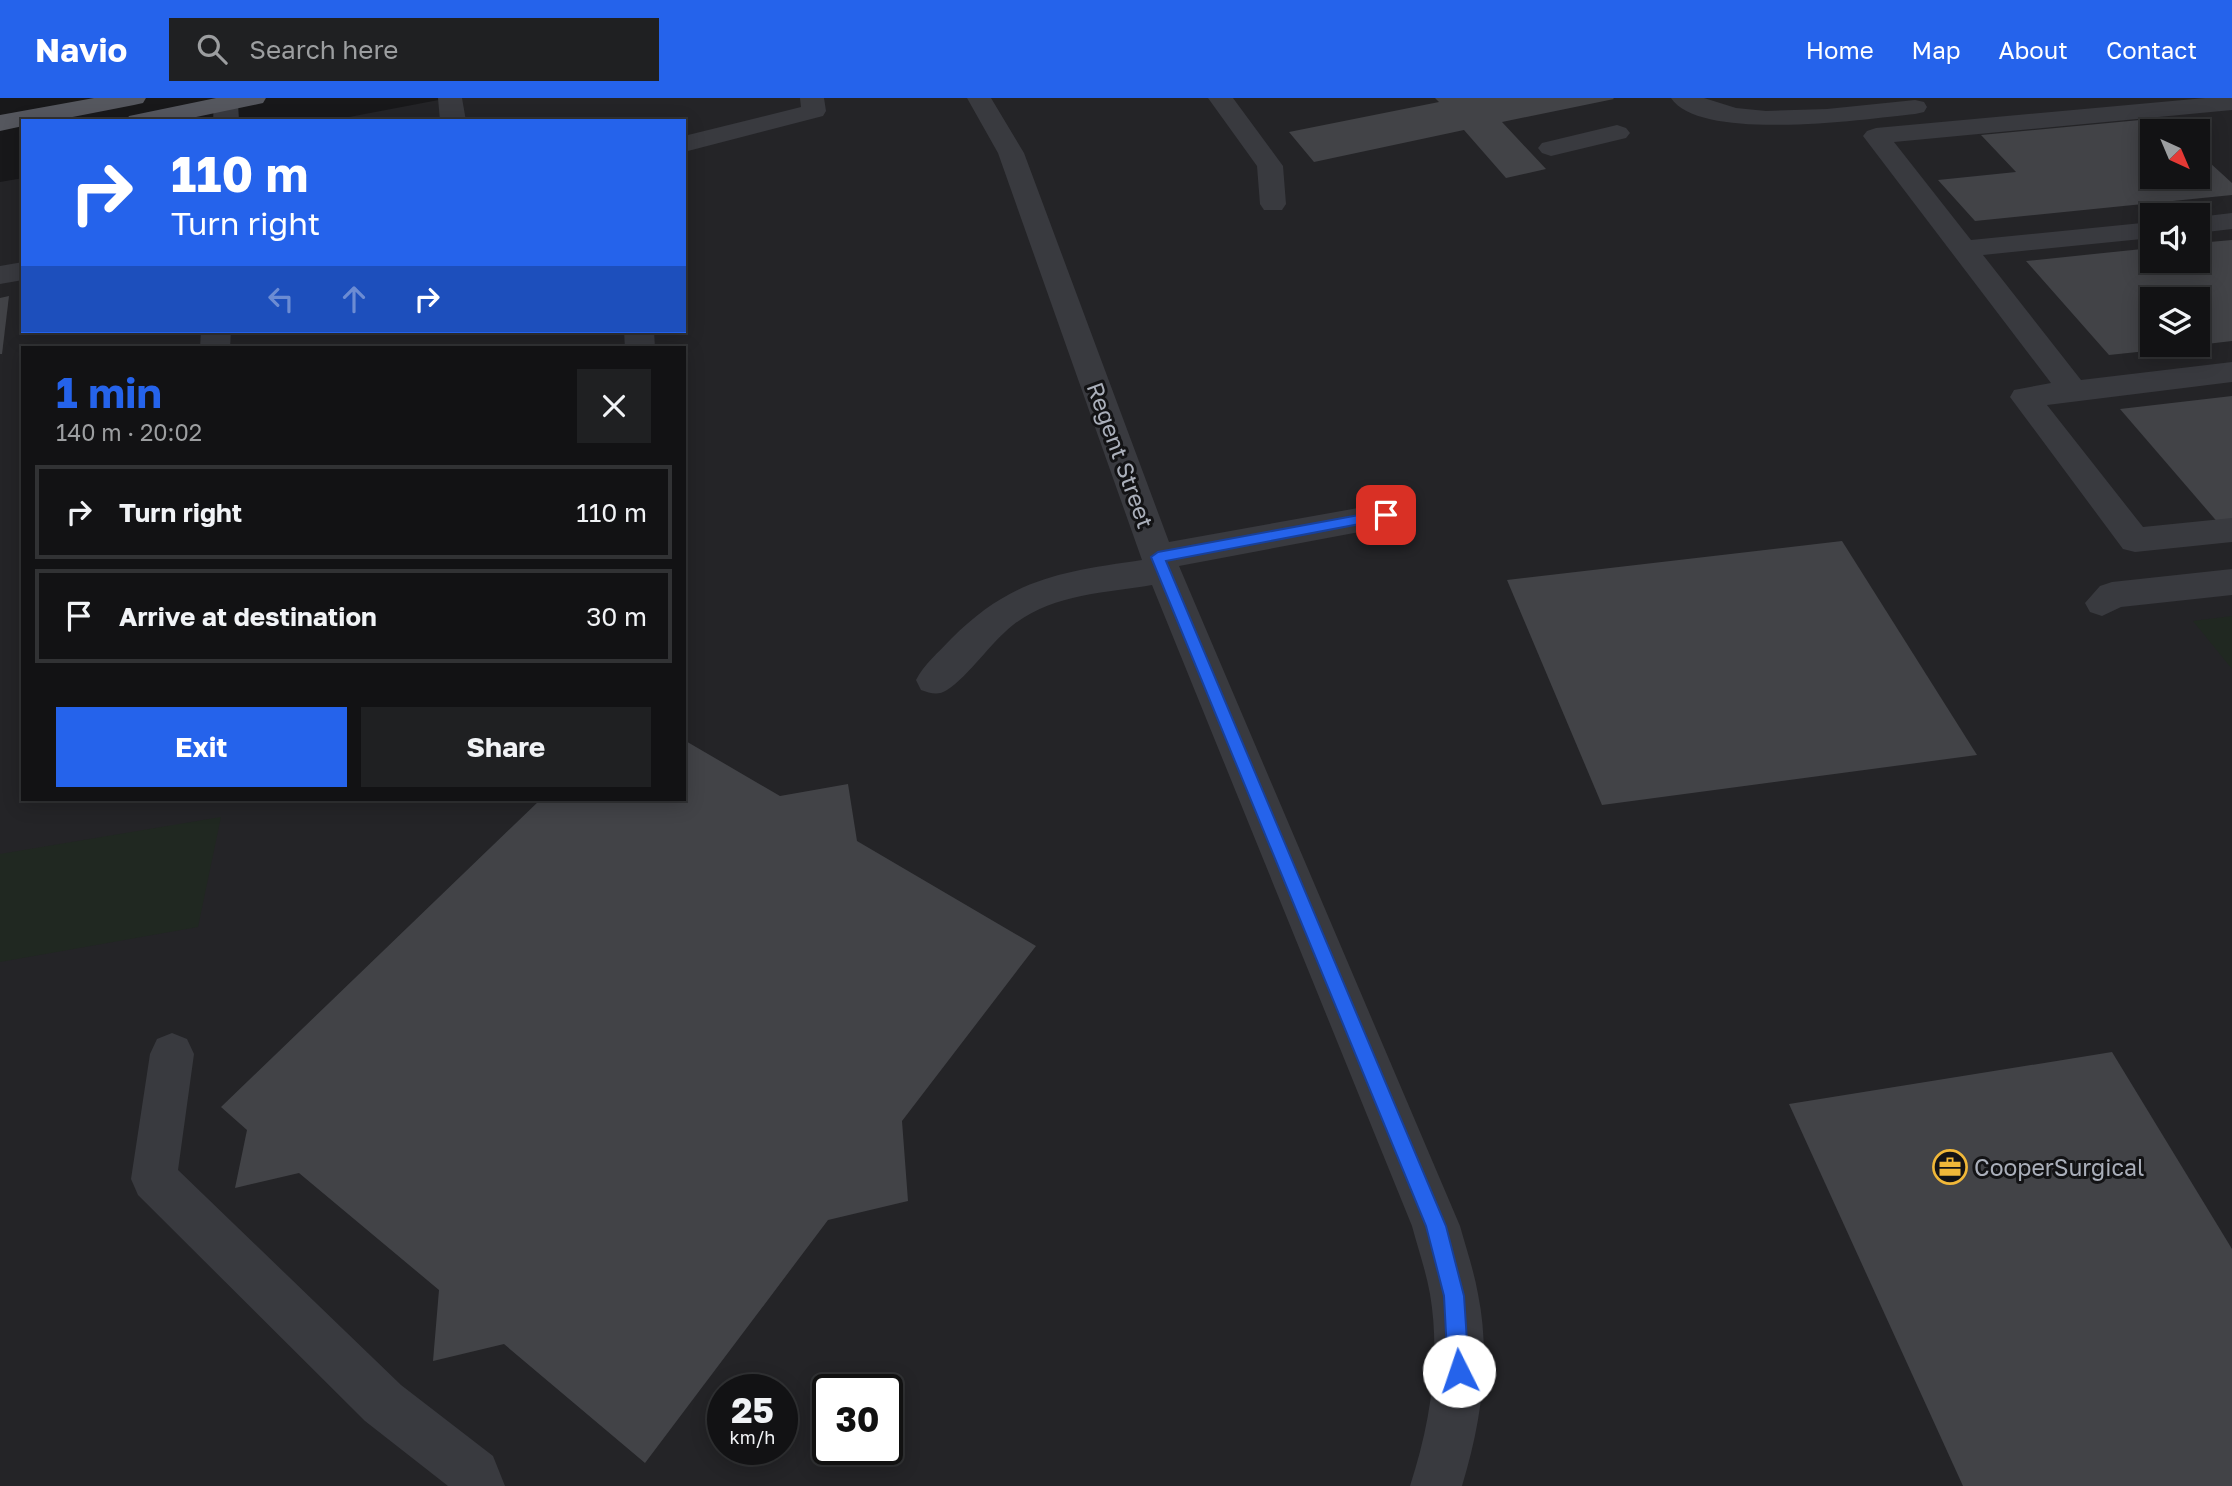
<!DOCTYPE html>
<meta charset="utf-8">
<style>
:root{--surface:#121214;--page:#1f2022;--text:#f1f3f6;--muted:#9c9ea0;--line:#313234;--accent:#2563eb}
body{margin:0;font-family:"Golos Text",sans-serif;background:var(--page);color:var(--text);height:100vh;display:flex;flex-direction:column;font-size:26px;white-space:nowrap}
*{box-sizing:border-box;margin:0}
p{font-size:23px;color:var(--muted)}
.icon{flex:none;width:38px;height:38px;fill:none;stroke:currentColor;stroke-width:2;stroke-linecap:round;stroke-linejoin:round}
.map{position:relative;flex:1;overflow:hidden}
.drawer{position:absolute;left:21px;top:248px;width:665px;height:455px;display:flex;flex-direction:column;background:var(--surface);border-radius:0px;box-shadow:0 4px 18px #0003,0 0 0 2px var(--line)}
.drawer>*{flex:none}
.banner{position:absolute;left:21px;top:21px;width:665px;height:214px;border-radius:0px;box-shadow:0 4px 18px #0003,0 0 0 2px var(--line);background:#2563eb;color:#fff;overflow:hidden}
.needle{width:46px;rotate:136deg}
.tools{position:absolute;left:2140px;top:21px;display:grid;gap:14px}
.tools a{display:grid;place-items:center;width:70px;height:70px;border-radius:0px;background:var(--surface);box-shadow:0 4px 18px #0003,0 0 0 2px var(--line);font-size:35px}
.speed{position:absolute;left:707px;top:1276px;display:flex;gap:14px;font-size:35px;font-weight:700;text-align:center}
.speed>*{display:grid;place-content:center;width:91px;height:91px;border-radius:50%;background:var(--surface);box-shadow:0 4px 18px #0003,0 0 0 2px var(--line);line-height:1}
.speed small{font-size:18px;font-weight:400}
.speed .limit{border:4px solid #111;border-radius:10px;background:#fff;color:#111}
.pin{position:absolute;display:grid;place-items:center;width:60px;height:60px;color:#fff;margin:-30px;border-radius:14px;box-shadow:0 4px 10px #0006}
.me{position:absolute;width:77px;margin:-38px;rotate:356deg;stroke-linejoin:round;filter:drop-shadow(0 0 5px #0008)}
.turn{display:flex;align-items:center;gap:24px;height:147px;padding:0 35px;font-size:32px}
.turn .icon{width:91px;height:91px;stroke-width:2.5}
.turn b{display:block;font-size:49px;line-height:60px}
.lanes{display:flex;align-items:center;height:66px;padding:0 35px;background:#0003;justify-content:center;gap:35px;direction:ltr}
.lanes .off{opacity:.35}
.round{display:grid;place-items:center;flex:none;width:74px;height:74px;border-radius:0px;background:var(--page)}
.headline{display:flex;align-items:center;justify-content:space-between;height:119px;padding:0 35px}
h1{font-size:42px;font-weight:700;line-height:52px;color:var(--accent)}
.action{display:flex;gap:14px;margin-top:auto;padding:14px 35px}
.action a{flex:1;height:80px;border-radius:0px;background:var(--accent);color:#fff;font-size:28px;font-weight:700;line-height:80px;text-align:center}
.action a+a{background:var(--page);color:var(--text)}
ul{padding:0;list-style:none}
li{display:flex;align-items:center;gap:21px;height:94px;margin:0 14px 10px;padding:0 21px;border:4px solid var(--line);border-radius:0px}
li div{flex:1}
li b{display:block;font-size:26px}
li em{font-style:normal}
header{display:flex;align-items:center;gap:42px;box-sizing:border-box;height:98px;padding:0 35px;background:var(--accent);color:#fff}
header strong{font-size:33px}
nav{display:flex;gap:38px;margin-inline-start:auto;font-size:24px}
.search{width:490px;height:63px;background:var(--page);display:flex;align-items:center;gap:18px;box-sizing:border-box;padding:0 24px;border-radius:0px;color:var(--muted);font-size:26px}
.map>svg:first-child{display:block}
.built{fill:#242427;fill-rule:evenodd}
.green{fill:#202821}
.building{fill:#424347}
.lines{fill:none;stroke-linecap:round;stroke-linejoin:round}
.minor{fill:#393a3f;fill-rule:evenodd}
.major{fill:#55575e;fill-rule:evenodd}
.route{fill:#2563eb;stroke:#184099;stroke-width:2}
.labels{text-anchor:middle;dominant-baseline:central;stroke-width:6;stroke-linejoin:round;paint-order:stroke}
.street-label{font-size:23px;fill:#aaafba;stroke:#131315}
.poi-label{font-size:23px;fill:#aaafba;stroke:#131315;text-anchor:start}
</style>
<header>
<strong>Navio</strong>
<div class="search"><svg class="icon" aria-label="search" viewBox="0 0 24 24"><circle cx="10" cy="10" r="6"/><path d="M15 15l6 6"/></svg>Search here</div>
<nav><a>Home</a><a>Map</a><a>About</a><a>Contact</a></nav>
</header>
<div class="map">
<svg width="2232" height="1388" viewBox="0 0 2232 1388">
<rect width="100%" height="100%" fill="#18181a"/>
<path class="built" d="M 449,0 L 2232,0 L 2232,1388 L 0,1388 L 0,84 L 23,80 L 23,233 L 684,233 L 684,23 L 328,23 ZM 2152,33 L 2198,33 L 2198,79 L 2152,79 ZM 2152,117 L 2198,117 L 2198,163 L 2152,163 ZM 2152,201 L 2198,201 L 2198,247 L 2152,247 ZM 23,250 L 684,250 L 684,702 L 23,702 ZM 723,1292 L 782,1292 L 782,1351 L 723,1351 ZM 828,1292 L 887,1292 L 887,1351 L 828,1351 Z"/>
<g class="green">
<path d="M 2232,518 L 2232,571 L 2193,523 Z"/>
<path d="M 221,719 L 198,829 L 0,864 L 0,756 Z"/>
</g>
<g class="building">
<path d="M 1435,0 L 1613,0 L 1614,1 L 1502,24 L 1546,71 L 1506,80 L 1464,32 L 1314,64 L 1289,34 L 1439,4 Z"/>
<path d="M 2161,20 L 2175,33 L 2152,33 L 2152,79 L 2198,79 L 2198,54 L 2232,85 L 2232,97 L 1975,123 L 1938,82 L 2016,74 L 1981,37 Z"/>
<path d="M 2232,142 L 2232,243 L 2198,247 L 2198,201 L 2152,201 L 2152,247 L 2185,249 L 2109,257 L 2026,163 L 2152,150 L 2152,163 L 2198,163 L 2198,145 Z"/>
<path d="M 9,198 L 2,256 L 0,256 L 0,200 Z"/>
<path d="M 2232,298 L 2232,425 L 2220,427 L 2120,311 Z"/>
<path d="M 1842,443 L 1977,657 L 1602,707 L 1507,482 Z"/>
<path d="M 684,642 L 780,698 L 848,686 L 857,743 L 1036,848 L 902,1023 L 908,1103 L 828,1122 L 645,1365 L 504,1246 L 433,1263 L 439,1192 L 299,1075 L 235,1090 L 247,1032 L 221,1009 L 540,702 L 684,702 Z"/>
<path d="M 2112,954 L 2232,1151 L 2232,1388 L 1963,1388 L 1789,1006 Z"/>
</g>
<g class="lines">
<g class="minor">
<path d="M 217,0 L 235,0 L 238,5 L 239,23 L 213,23 L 214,5 Z"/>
<path d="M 438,0 L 462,0 L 466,23 L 440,23 Z"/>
<path d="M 800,0 L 824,0 L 826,13 L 823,18 L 684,54 L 684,38 L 801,9 Z"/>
<path d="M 967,0 L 991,0 L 1024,55 L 1169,444 L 1386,405 L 1398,409 L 1403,417 L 1398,425 L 1386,429 L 1179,468 L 1460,1128 C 1466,1150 1474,1173 1478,1196 C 1491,1260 1481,1326 1462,1388 L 1410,1388 C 1430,1326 1441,1261 1430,1196 C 1426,1173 1418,1151 1412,1128 L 1152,487 C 1104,495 1053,496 1013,527 C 990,545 969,578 947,592 C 938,598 930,595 921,592 L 916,582 C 924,566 939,554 951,541 C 1012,480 1061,474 1142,462 L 998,55 Z"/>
<path d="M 1208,0 L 1233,0 L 1283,68 L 1286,106 L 1282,112 L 1264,112 L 1260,106 L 1257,68 Z"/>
<path d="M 1671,0 L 1704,0 L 1736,10 L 1766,13 L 1827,11 L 1915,2 L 1924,4 L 1927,9 L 1924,14 L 1915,16 C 1866,21 1701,45 1671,0 Z"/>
<path d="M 2205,0 L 2232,0 L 2232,12 L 1894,44 L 1971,142 L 2152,124 L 2152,140 L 1983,157 L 2081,282 L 2232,264 L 2232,284 L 2047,307 L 2143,429 L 2232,420 L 2232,444 L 2135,454 L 2123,451 L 2010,299 L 2014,292 L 2051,285 L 1863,38 L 1867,33 L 1876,30 Z"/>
<path d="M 1617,27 L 1626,30 L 1630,35 L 1626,40 L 1551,58 L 1542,55 L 1538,50 L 1542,45 Z"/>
<path d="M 2232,115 L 2232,131 L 2198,135 L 2198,119 Z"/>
<path d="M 23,164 L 23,182 L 0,186 L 0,168 Z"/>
<path d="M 201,233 L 231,233 L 230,250 L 200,250 Z"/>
<path d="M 624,233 L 654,233 L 655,250 L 625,250 Z"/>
<path d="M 2232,471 L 2232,497 L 2121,509 L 2102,518 L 2090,514 L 2085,505 L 2100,488 L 2112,484 Z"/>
<path d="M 172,935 L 187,941 L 194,956 L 178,1072 L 401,1287 L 493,1358 L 505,1388 L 448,1388 L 365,1323 L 138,1097 L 131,1081 L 150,956 L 157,941 Z"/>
</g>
<g class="major">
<path d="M 94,0 L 146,0 L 143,5 L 134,7 L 52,23 L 23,23 L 23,28 L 0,33 L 0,17 Z"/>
<path d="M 216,0 L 266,0 L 263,5 L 177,23 L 126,23 L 129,18 Z"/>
</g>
</g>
<path class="route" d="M 1386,412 L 1393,417 L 1391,420 L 1166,463 L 1446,1128 L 1464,1198 L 1469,1273 L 1466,1281 L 1459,1284 L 1451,1281 L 1448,1273 L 1444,1198 L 1426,1128 L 1151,459 L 1158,454 Z"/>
<defs>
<g id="office-ring" transform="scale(1.75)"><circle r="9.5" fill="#131315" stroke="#f1b839" stroke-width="1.5"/><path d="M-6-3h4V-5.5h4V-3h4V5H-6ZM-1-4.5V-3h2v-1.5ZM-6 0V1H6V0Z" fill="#f1b839"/></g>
</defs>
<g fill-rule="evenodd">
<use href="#office-ring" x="1950" y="1069"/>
</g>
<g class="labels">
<g class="street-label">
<text transform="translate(1121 357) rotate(70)">Regent Street</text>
</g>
<g class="poi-label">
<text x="1974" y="1069">CooperSurgical</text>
</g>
</g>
</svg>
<div class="tools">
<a><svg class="needle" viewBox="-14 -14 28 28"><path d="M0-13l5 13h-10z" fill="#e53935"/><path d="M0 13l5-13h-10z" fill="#9c9ea0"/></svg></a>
<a><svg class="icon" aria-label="sound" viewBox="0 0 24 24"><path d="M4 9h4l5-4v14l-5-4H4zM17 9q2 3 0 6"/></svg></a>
<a><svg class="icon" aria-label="layers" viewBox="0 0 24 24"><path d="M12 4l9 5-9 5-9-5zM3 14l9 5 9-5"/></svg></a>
</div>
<div class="speed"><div>25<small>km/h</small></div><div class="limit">30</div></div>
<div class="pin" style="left:1386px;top:417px;background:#d93025"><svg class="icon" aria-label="arrive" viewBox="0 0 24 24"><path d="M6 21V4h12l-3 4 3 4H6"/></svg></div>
<svg class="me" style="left:1459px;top:1273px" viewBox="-20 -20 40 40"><circle r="19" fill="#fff"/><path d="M0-13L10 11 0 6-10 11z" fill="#2563eb"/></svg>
<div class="banner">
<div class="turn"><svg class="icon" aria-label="right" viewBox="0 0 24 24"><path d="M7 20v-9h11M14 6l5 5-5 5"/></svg><div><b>110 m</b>Turn right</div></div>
<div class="lanes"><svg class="icon off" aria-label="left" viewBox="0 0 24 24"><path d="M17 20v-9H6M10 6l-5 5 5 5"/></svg><svg class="icon off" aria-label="ahead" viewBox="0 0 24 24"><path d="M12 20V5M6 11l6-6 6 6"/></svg><svg class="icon" aria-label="right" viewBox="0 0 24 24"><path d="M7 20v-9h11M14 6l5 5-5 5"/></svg></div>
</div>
<section class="drawer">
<div class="headline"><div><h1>1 min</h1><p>140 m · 20:02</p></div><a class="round"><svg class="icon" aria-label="close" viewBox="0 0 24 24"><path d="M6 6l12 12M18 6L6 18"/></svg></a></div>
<ul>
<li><svg class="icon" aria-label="right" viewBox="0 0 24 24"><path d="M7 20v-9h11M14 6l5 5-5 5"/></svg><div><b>Turn right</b></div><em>110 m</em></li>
<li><svg class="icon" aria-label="arrive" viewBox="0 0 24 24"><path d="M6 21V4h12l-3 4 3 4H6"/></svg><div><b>Arrive at destination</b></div><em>30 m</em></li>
</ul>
<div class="action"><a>Exit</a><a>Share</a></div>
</section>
</div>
